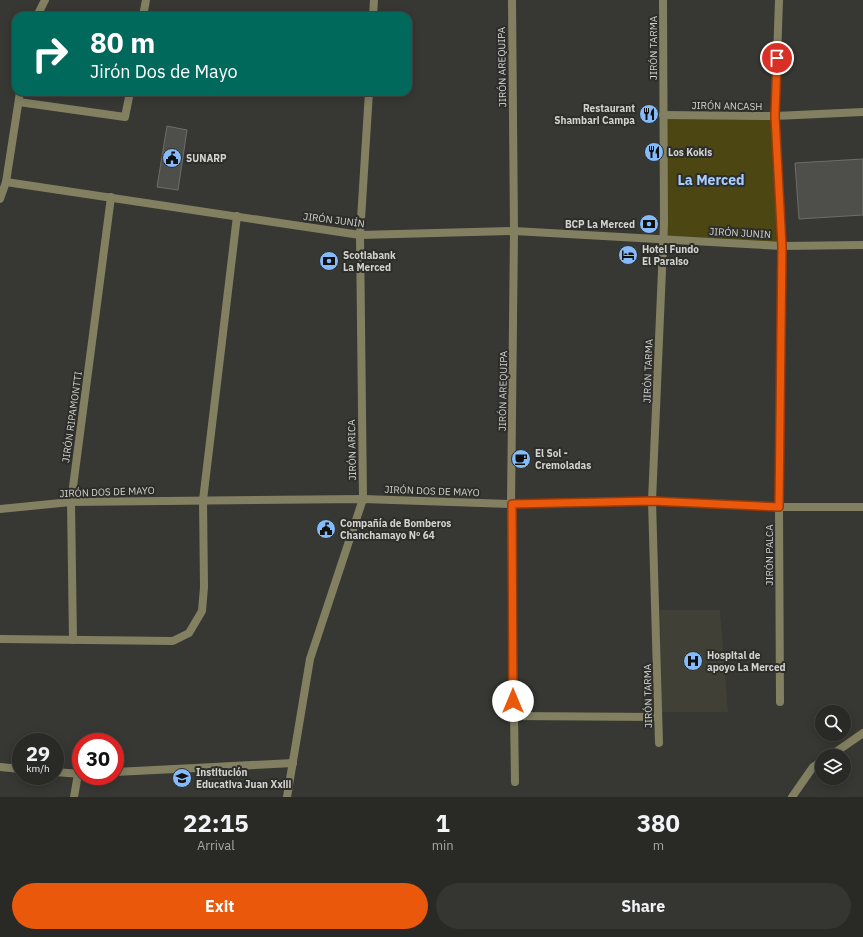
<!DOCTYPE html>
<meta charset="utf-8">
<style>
:root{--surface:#292926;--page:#353532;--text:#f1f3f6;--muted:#a5a6a7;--line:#454543;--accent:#ea580c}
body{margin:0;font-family:"IBM Plex Sans",sans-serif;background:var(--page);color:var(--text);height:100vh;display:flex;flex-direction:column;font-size:15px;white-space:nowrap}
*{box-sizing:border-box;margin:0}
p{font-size:13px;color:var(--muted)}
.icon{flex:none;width:22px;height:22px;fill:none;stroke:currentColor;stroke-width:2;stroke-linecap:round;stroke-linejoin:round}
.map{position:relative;height:797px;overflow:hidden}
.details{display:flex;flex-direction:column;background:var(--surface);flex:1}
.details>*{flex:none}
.top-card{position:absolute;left:12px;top:12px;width:400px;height:84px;border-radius:12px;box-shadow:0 2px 10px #0003,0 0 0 1px var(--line);background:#00695c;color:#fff;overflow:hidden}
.fabs{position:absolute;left:815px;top:705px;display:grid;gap:8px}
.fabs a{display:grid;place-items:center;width:36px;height:36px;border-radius:50%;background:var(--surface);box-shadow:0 2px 10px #0003,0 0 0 1px var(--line);font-size:20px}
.speed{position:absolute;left:12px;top:733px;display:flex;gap:8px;font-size:20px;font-weight:700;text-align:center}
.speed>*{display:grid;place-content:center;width:52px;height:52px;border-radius:50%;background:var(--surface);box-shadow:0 2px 10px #0003,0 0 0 1px var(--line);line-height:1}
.speed small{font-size:10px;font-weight:400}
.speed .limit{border:6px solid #d22;background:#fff;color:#111}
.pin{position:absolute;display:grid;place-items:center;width:34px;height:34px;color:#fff;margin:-17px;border:2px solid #fff;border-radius:50%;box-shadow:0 1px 4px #0007}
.me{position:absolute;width:44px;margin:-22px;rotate:0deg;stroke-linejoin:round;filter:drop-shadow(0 0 3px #0008)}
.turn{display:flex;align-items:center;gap:14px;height:84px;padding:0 12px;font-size:18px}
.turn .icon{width:52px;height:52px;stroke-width:2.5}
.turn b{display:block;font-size:28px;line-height:34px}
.eta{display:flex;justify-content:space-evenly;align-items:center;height:68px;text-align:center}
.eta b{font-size:24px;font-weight:700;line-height:28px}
.action{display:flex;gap:8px;margin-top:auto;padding:8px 12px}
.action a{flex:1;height:46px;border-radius:24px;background:var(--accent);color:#fff;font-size:16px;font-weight:700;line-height:46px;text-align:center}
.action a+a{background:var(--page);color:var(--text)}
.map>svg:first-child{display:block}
.built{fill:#414036}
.green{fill:#4b4612}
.building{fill:#4e4e4a;stroke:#6e6d69}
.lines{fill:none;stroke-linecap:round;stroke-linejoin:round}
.street{stroke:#828061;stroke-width:8}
.route-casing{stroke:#983908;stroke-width:10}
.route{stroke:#ea580c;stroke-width:7}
.labels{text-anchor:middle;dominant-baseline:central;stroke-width:4;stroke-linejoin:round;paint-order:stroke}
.street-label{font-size:10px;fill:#d2d2d0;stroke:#2d2d29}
.poi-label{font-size:10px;font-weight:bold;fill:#d2d2d0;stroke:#2d2d29;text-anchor:start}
.district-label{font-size:14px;font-weight:bold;fill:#a7cfff;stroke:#2d2d29}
</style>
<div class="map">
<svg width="863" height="797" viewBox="0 0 863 797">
<rect width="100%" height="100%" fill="#373733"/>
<path class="built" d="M 660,610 L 720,610 L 728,712 L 662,712 Z"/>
<path class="green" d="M 663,115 L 775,116 L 782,246 L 663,239 Z"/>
<g class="building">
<path d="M 167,126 L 187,130 L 178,190 L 157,187 Z"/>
<path d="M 863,159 L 863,215 L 799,219 L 795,163 Z"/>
</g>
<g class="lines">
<g class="street">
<path d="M 512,0 L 514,231 L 511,504 L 515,782"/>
<path d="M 779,0 L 775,116 L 782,246 L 779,507 L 780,702"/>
<path d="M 37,16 L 45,0"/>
<path d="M 143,16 L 146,0"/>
<path d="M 373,16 L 374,0"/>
<path d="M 19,102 L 125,117 L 130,92"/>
<path d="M 663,115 L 775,116 L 863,112"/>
<path d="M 6,182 L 360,235 L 514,231 L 782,246 L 863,245"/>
<path d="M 0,199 L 6,182 L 20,92"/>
<path d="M 0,509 L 71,502 L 363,499 L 511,504 L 652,501 L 779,507 L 863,507"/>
<path d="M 0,639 L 173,641 L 189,633 L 202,611 L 204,587 L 203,500 L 237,216"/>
<path d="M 73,640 L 71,502 L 111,197"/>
<path d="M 513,716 L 658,717"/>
<path d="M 659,743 L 652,501 L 664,224 L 663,0"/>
<path d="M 830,756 L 863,733"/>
<path d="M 0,767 L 21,769"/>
<path d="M 55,772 L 81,774"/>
<path d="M 115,772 L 293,763"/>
<path d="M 74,797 L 78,774"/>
<path d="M 287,797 L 310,659 L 363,499 L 360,235 L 369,92"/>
<path d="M 792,797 L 813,767 L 822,761"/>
</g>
</g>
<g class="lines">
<g class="route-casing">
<path id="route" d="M 513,701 L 512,504 L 652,501 L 779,507 L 782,246 L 775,116 L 777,58"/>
</g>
<use href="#route" class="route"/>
</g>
<defs>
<g id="restaurant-disc" transform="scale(1)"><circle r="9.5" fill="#86bbfb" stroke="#2d2d29"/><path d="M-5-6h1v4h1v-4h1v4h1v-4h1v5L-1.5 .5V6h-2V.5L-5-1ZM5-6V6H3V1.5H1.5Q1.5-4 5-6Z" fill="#111"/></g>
<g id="civic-disc" transform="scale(1)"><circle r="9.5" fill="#86bbfb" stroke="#2d2d29"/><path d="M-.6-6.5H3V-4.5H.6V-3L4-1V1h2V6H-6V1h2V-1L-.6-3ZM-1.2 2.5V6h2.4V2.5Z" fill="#111"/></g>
<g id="bank-disc" transform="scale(1)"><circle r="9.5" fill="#86bbfb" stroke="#2d2d29"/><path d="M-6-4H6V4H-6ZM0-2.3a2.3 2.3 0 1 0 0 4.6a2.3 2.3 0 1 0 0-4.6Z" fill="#111"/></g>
<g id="hotel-disc" transform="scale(1)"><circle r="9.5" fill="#86bbfb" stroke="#2d2d29"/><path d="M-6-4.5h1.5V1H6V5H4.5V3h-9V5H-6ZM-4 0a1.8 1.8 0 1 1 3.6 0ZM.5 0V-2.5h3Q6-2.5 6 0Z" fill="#111"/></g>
<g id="cafe-disc" transform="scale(1)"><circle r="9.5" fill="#86bbfb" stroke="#2d2d29"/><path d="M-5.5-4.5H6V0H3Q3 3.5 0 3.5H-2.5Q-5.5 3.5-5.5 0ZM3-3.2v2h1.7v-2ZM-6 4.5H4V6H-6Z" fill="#111"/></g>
<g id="hospital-disc" transform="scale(1)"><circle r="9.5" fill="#86bbfb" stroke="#2d2d29"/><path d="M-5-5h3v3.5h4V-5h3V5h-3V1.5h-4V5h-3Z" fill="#111"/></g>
<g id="school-disc" transform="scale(1)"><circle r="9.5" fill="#86bbfb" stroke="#2d2d29"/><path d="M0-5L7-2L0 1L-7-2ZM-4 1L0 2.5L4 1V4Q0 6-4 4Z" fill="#111"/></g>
</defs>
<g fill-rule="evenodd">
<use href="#restaurant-disc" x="649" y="114"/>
<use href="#restaurant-disc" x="654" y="152"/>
<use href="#civic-disc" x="172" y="158"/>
<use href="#bank-disc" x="649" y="224"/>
<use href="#hotel-disc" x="628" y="255"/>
<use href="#bank-disc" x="329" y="261"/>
<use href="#cafe-disc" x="521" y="459"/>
<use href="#civic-disc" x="326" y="529"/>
<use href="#hospital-disc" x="693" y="661"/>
<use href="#school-disc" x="182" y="778"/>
</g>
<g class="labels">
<g class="street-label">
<text transform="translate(653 48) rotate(-90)">JIRÓN TARMA</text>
<text transform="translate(502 67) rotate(-91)">JIRÓN AREQUIPA</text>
<text transform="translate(727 106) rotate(1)">JIRÓN ANCASH</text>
<text transform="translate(334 220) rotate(7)">JIRÓN JUNÍN</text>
<text transform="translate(740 233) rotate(3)">JIRÓN JUNIN</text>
<text transform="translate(648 371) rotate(-88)">JIRÓN TARMA</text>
<text transform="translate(503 391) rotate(-89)">JIRÓN AREQUIPA</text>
<text transform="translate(72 417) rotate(-82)">JIRÓN RIPAMONTTI</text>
<text transform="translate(352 450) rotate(-91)">JIRÓN ARICA</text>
<text transform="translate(432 491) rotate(2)">JIRÓN DOS DE MAYO</text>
<text transform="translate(107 492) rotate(-2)">JIRÓN DOS DE MAYO</text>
<text transform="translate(769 555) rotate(-90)">JIRÓN PALCA</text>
<text transform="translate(648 696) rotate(-91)">JIRÓN TARMA</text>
</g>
<g class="poi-label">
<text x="635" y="108" text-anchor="end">Restaurant<tspan x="635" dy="12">Shambari Campa</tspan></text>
<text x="668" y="152">Los Kokis</text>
<text x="186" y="158">SUNARP</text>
<text x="635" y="224" text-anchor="end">BCP La Merced</text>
<text x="642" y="249">Hotel Fundo<tspan x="642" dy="12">El Paraiso</tspan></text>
<text x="343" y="255">Scotiabank<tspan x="343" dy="12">La Merced</tspan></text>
<text x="535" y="453">El Sol -<tspan x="535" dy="12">Cremoladas</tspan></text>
<text x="340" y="523">Compañía de Bomberos<tspan x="340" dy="12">Chanchamayo Nº 64</tspan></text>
<text x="707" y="655">Hospital de<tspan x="707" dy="12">apoyo La Merced</tspan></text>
<text x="196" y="772">Institución<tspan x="196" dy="12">Educativa Juan Xxiii</tspan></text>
</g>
<g class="district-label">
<text x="711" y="180">La Merced</text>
</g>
</g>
</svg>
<div class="fabs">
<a><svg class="icon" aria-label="search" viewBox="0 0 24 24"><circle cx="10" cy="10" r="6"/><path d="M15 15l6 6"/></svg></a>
<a><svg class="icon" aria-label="layers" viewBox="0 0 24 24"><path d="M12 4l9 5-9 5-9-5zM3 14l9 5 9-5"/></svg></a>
</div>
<div class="speed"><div>29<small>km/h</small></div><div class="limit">30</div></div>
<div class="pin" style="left:777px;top:58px;background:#d93025"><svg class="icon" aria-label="arrive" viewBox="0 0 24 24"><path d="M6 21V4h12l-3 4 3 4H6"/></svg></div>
<svg class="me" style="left:513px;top:701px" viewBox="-20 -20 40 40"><circle r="19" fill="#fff"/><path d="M0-13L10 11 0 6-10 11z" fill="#ea580c"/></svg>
<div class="top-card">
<div class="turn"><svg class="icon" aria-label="right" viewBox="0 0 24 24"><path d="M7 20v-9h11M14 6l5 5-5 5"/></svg><div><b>80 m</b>Jirón Dos de Mayo</div></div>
</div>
</div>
<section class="details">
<div class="eta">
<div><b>22:15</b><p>Arrival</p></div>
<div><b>1</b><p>min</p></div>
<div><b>380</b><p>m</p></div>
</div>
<div class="action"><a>Exit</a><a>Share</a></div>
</section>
